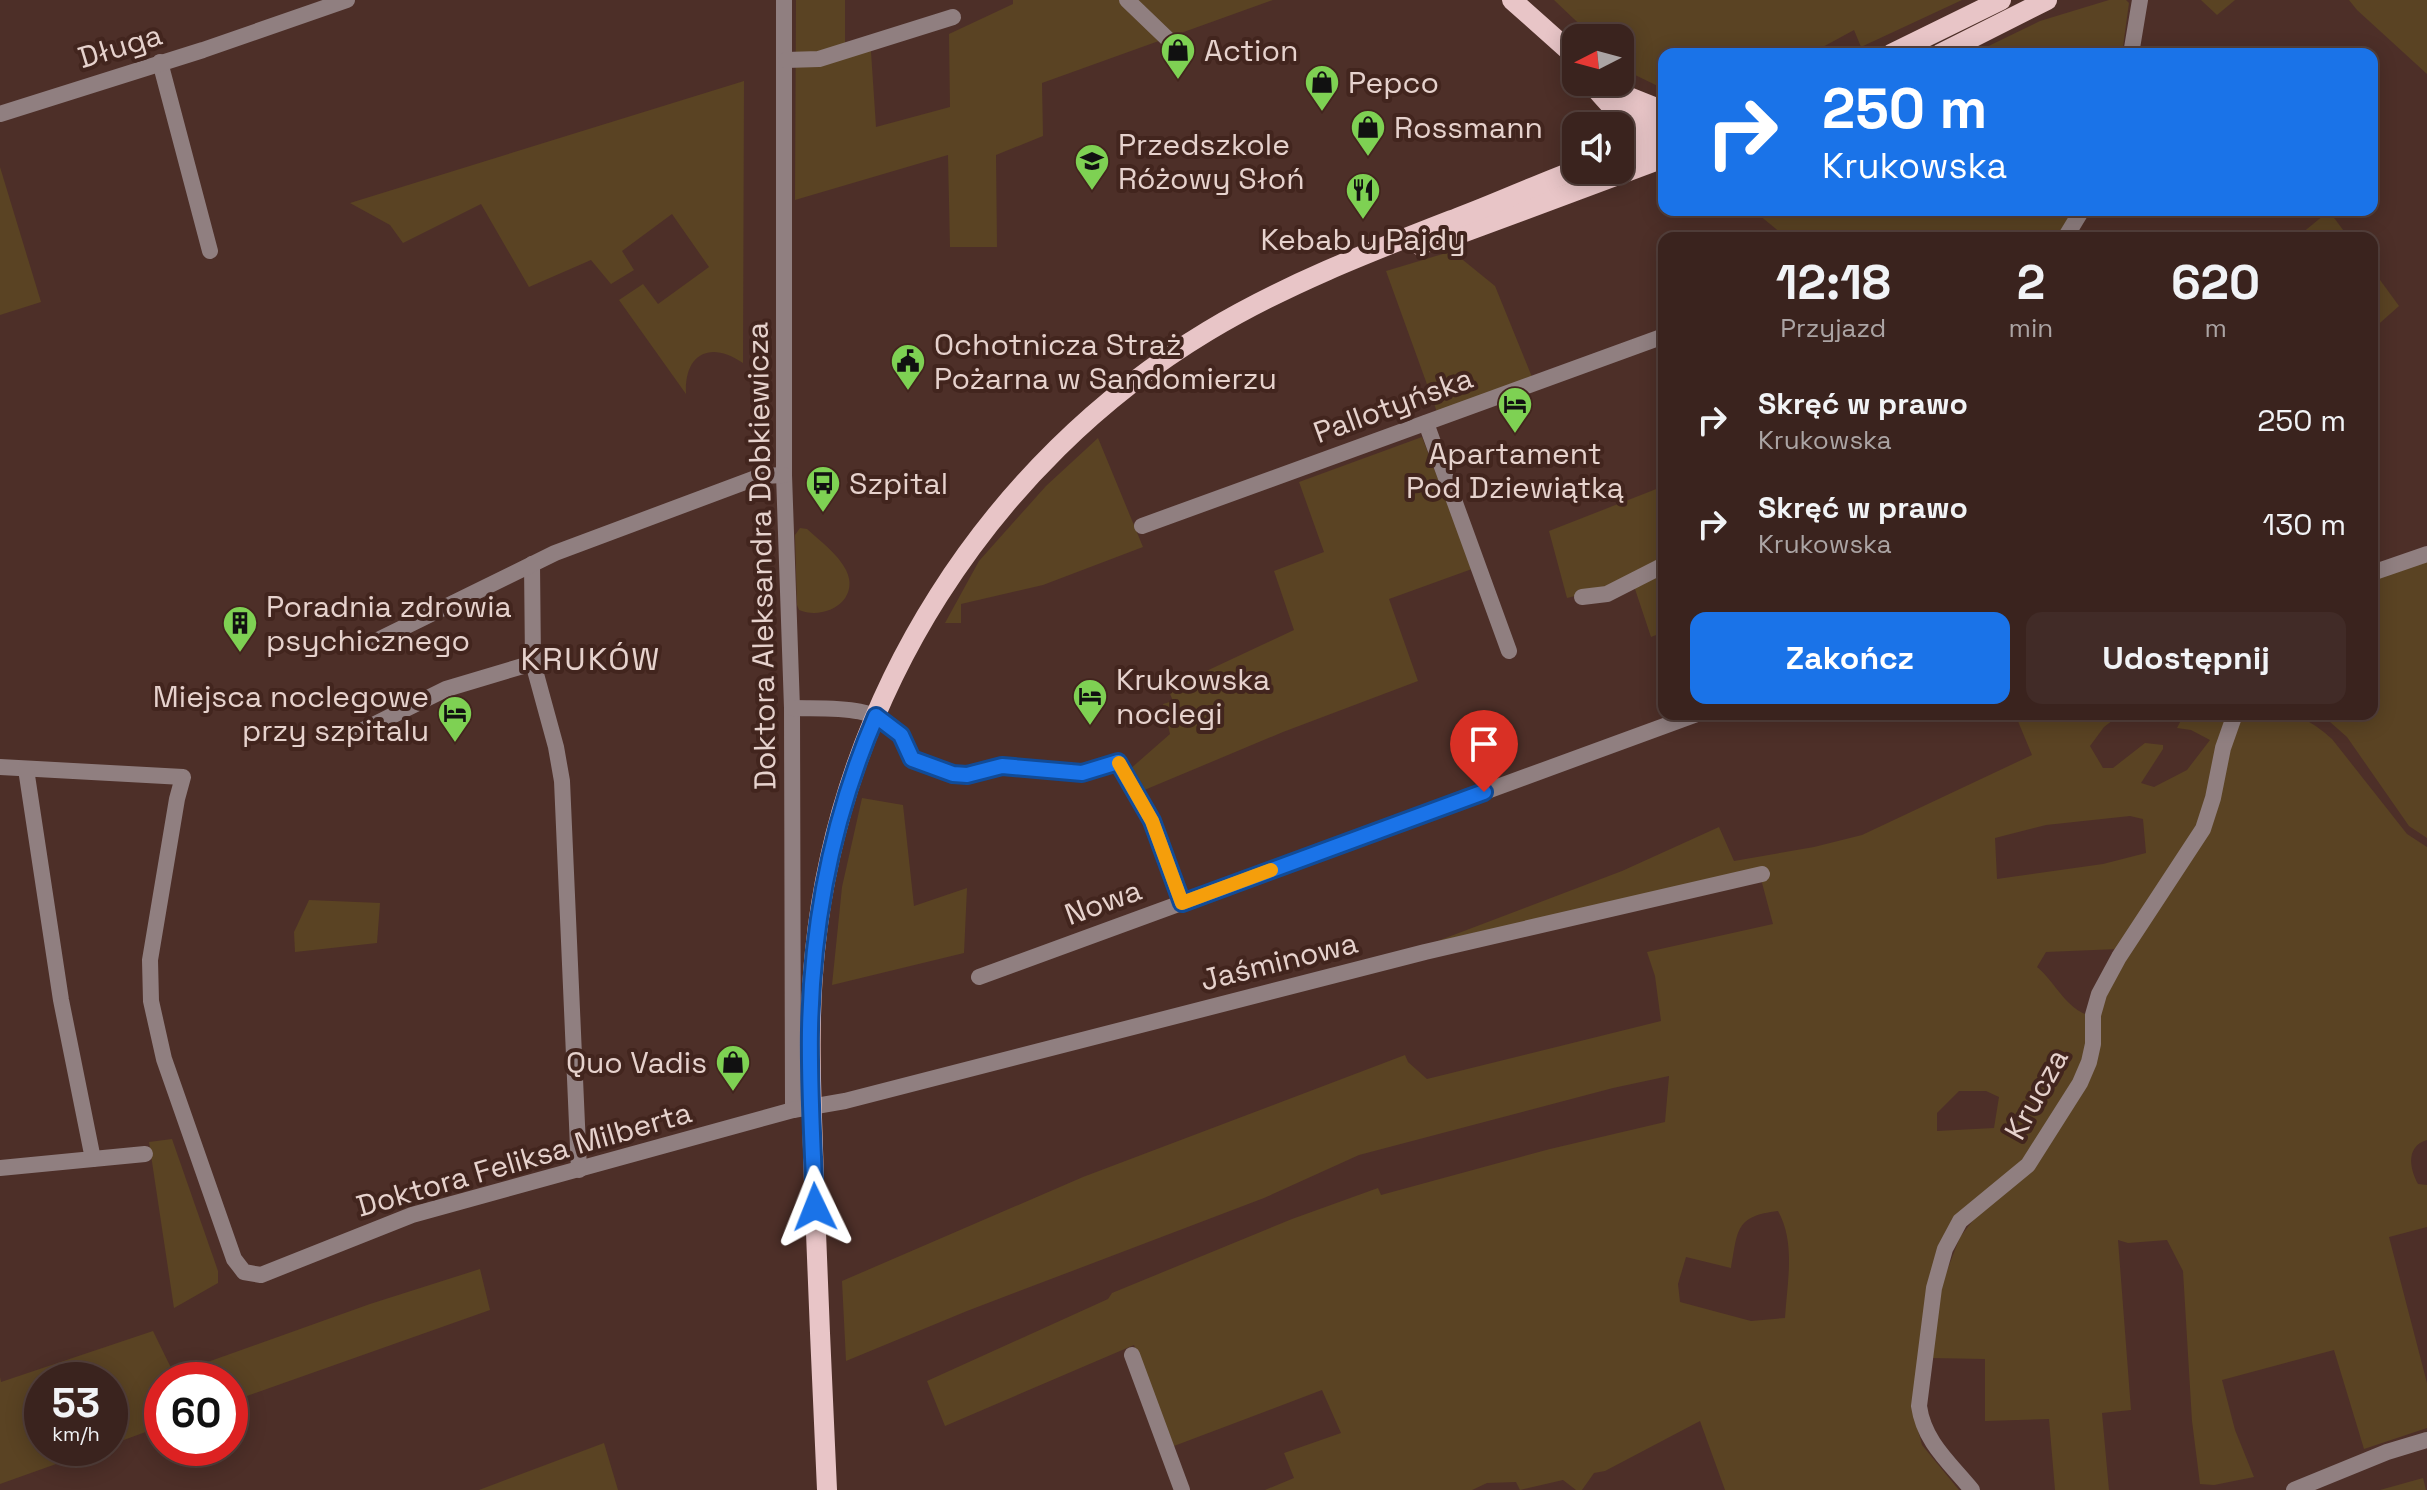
<!DOCTYPE html>
<html lang="pl">
<meta charset="utf-8">
<style>
:root{--surface:#3a231e;--page:#412b27;--text:#f1f3f6;--muted:#aba4a4;--line:#54403c;--accent:#1a73e8}
body{margin:0;font-family:"Space Grotesk",sans-serif;background:var(--page);color:var(--text);height:100vh;display:flex;flex-direction:column;font-size:30px;white-space:nowrap}
*{box-sizing:border-box;margin:0}
p{font-size:26px;color:var(--muted)}
.icon{flex:none;width:44px;height:44px;fill:none;stroke:currentColor;stroke-width:2;stroke-linecap:round;stroke-linejoin:round}
.map{position:relative;flex:1;overflow:hidden}
.details{position:absolute;left:1658px;top:232px;width:720px;height:488px;display:flex;flex-direction:column;background:var(--surface);border-radius:16px;box-shadow:0 4px 20px #0003,0 0 0 2px var(--line)}
.details>*{flex:none}
.top-card{position:absolute;left:1658px;top:48px;width:720px;height:168px;border-radius:16px;box-shadow:0 4px 20px #0003,0 0 0 2px var(--line);background:#1a73e8;color:#fff;overflow:hidden}
.needle{width:52px;rotate:264deg}
.buttons{position:absolute;left:1562px;top:24px;display:grid;gap:16px}
.buttons a{display:grid;place-items:center;width:72px;height:72px;border-radius:16px;background:var(--surface);box-shadow:0 4px 20px #0003,0 0 0 2px var(--line);font-size:40px}
.speed{position:absolute;left:24px;top:1362px;display:flex;gap:16px;font-size:40px;font-weight:700;text-align:center}
.speed>*{display:grid;place-content:center;width:104px;height:104px;border-radius:50%;background:var(--surface);box-shadow:0 4px 20px #0003,0 0 0 2px var(--line);line-height:1}
.speed small{font-size:20px;font-weight:400}
.speed .limit{border:12px solid #d22;background:#fff;color:#111}
.pin{position:absolute;display:grid;place-items:center;width:68px;height:68px;color:#fff;margin:-82px -34px;border-radius:50% 50% 50% 0;rotate:-45deg;box-shadow:0 0 8px #0007}
.pin .icon{rotate:45deg}
.me{position:absolute;width:88px;margin:-44px;rotate:358deg;stroke-linejoin:round;filter:drop-shadow(0 0 6px #0008)}
.turn{display:flex;align-items:center;gap:28px;height:168px;padding:0 32px;font-size:36px}
.turn .icon{width:104px;height:104px;stroke-width:2.5}
.turn b{display:block;font-size:56px;line-height:68px}
.eta{display:flex;justify-content:space-evenly;align-items:center;height:136px;text-align:center}
.eta b{font-size:48px;font-weight:700;line-height:56px}
.button{display:flex;gap:16px;margin-top:auto;padding:16px 32px}
.button a{flex:1;height:92px;border-radius:16px;background:var(--accent);color:#fff;font-size:32px;font-weight:700;line-height:92px;text-align:center}
.button a+a{background:var(--page);color:var(--text)}
ul{padding:0;list-style:none}
li{display:flex;align-items:center;gap:24px;height:104px;padding:0 32px}
li div{flex:1}
li b{display:block;font-size:30px}
li em{font-style:normal}
.map>svg:first-child{display:block}
.green{fill:#5a4323;fill-rule:evenodd}
.lines{fill:none;stroke-linecap:round;stroke-linejoin:round}
.minor{stroke:#907f80;stroke-width:16}
.major{stroke:#e8c5c7;stroke-width:20}
.route-casing{stroke:#114b97;stroke-width:20}
.route{stroke:#1a73e8;stroke-width:14}
.slow{stroke:#f59e0b;stroke-width:14}
.labels{text-anchor:middle;dominant-baseline:central;stroke-width:8;stroke-linejoin:round;paint-order:stroke}
.street-label{font-size:30px;fill:#e6d2cd;stroke:#42251e}
.poi-label{font-size:30px;fill:#e6d2cd;stroke:#42251e;text-anchor:start}
.neighbourhood-label{font-size:32px;letter-spacing:2px;fill:#e6d2cd;stroke:#42251e}
</style>
<div class="map">
<svg width="2427" height="1490" viewBox="0 0 2427 1490">
<rect width="100%" height="100%" fill="#4d2f28"/>
<g class="green">
<path d="M 796,0 L 845,0 L 845,43 L 870,37 L 876,127 L 950,107 L 949,34 L 1013,4 L 1013,0 L 1273,0 L 1042,83 L 1043,136 L 996,155 L 997,247 L 950,247 L 948,155 L 795,200 Z"/>
<path d="M 1554,0 L 1962,0 L 1861,47 L 1854,30 L 1810,54 L 1664,54 L 1664,89 L 1633,74 L 1620,62 L 1620,38 L 1594,38 Z"/>
<path d="M 2109,0 L 2126,0 L 2129,3 L 2122,54 L 1972,54 L 2040,21 Z"/>
<path d="M 2201,0 L 2235,0 L 2217,15 Z"/>
<path d="M 2349,0 L 2427,0 L 2427,74 L 2357,10 Z"/>
<path d="M 744,81 L 743,363 C 710,340 684,354 686,394 L 619,300 L 643,284 L 658,304 L 709,267 L 672,214 L 622,251 L 634,270 L 611,284 L 591,260 L 529,287 L 481,204 L 403,243 L 390,225 L 350,203 Z"/>
<path d="M 0,167 L 41,302 L 0,315 Z"/>
<path d="M 1753,210 L 2073,210 L 2057,238 L 1974,238 L 1974,233 L 1970,238 L 1787,238 Z"/>
<path d="M 2329,211 L 2349,238 L 2296,238 Z"/>
<path d="M 1456,250 L 1463,260 L 1495,286 L 1532,377 L 1437,412 L 1386,271 Z"/>
<path d="M 2372,269 L 2399,306 L 2372,330 Z"/>
<path d="M 1422,437 L 1472,569 L 1389,599 L 1418,681 L 1283,732 L 1142,791 L 1129,770 L 1170,734 L 1163,704 L 1173,701 L 1168,689 L 1294,630 L 1274,571 L 1324,552 L 1299,482 Z"/>
<path d="M 1098,438 L 1143,547 L 1043,585 L 961,604 L 961,623 L 945,623 L 979,561 L 1046,486 Z"/>
<path d="M 1664,486 L 1664,558 L 1608,588 L 1567,598 L 1549,531 Z"/>
<path d="M 800,528 L 807,529 C 820,541 838,554 846,570 C 861,600 825,621 799,610 L 797,605 L 795,535 Z"/>
<path d="M 2427,558 L 2427,838 L 2409,826 L 2347,737 L 2321,714 L 2372,714 L 2372,578 Z"/>
<path d="M 1664,571 L 1664,632 L 1651,637 L 1634,586 Z"/>
<path d="M 2015,714 L 2121,714 L 2104,727 L 2090,746 L 2103,768 L 2113,768 L 2145,743 L 2163,745 L 2163,749 L 2141,783 L 2154,787 L 2187,770 L 2210,740 L 2191,730 L 2177,728 L 2184,714 L 2231,714 L 2200,823 L 2118,949 L 2046,952 L 2037,967 C 2056,983 2065,1008 2090,1016 L 2086,1063 L 2027,1161 L 1945,1235 L 1913,1411 L 1922,1445 L 1959,1490 L 1725,1490 L 1700,1421 L 1605,1471 L 1594,1473 L 1582,1490 L 1576,1490 L 1563,1480 L 1520,1490 L 1516,1482 L 1487,1483 L 1472,1490 L 1265,1490 L 1294,1478 L 1284,1453 L 1341,1433 L 1322,1390 L 1174,1446 L 1134,1345 L 945,1426 L 927,1381 L 1108,1299 L 1112,1293 L 1292,1219 L 1378,1188 L 1381,1195 L 1550,1149 L 1665,1122 L 1669,1076 L 1613,1088 L 1359,1155 L 1264,1198 L 967,1311 L 846,1361 L 842,1281 L 1083,1177 L 1405,1055 L 1408,1062 L 1427,1079 L 1661,1021 L 1655,976 L 1647,952 L 1773,924 L 1761,879 L 1435,942 L 1622,871 L 1719,827 L 1734,861 L 1814,847 L 1862,835 L 2032,755 ZM 2130,816 L 2143,819 L 2146,853 L 2103,864 L 1997,879 L 1995,838 L 2046,825 ZM 1959,1091 L 1986,1091 L 1999,1097 L 1994,1128 L 1937,1131 L 1937,1113 ZM 1778,1211 C 1796,1243 1787,1283 1785,1318 L 1751,1321 L 1680,1302 L 1678,1284 L 1686,1257 L 1731,1268 C 1738,1230 1735,1216 1778,1211 Z"/>
<path d="M 2241,714 C 2284,714 2297,708 2332,739 L 2407,834 L 2427,847 L 2427,1140 C 2406,1146 2409,1168 2418,1184 L 2427,1185 L 2427,1227 L 2389,1237 L 2427,1383 L 2427,1428 L 2364,1449 L 2334,1350 L 2222,1380 L 2235,1430 L 2254,1477 L 2214,1485 L 2200,1484 L 2192,1421 L 2183,1271 L 2167,1240 L 2128,1243 L 2118,1240 L 2131,1410 L 2102,1413 L 2109,1490 L 2055,1490 L 2049,1419 L 1985,1421 L 1985,1359 L 1931,1358 L 1939,1291 L 1960,1237 L 1978,1214 L 2016,1184 L 2073,1102 L 2098,1004 L 2175,883 Z"/>
<path d="M 862,798 L 903,805 L 914,906 L 967,888 L 964,953 L 832,985 L 842,887 Z"/>
<path d="M 309,900 L 380,903 L 377,943 L 295,952 L 294,932 Z"/>
<path d="M 172,1139 L 218,1271 L 218,1283 L 174,1308 L 149,1142 Z"/>
<path d="M 480,1269 L 490,1310 L 230,1402 L 230,1380 L 162,1380 L 162,1426 L 110,1445 L 110,1380 L 42,1380 L 42,1448 L 101,1448 L 0,1484 L 0,1377 L 1,1382 L 153,1331 L 174,1374 L 370,1304 Z"/>
<path d="M 604,1443 L 618,1490 L 479,1490 Z"/>
<path d="M 2423,1478 L 2426,1490 L 2380,1490 Z"/>
</g>
<g class="lines">
<g class="minor">
<path d="M 784,0 L 784,475 L 792,708 L 793,1110"/>
<path d="M 1127,0 L 1178,49"/>
<path d="M 2131,54 L 2140,0"/>
<path d="M 786,60 L 819,59 L 953,17"/>
<path d="M 160,62 L 210,251"/>
<path d="M 0,114 L 203,50 L 347,0"/>
<path d="M 2065,238 L 2082,210"/>
<path d="M 1426,423 L 1509,651"/>
<path d="M 1142,526 L 1664,336"/>
<path d="M 532,564 L 533,663 L 556,747 L 562,781 L 579,1170"/>
<path d="M 2372,573 L 2427,554"/>
<path d="M 1582,597 L 1607,594 L 1664,565"/>
<path d="M 376,641 L 555,553 L 761,476 L 784,475"/>
<path d="M 792,708 C 828,709 876,703 901,736 C 906,742 908,752 912,759 L 953,774 L 967,775 L 1002,766 L 1015,766 L 1082,773 L 1118,762 L 1152,821 L 1182,903"/>
<path d="M 349,737 L 446,689 L 533,663"/>
<path d="M 0,767 L 183,777 L 177,799 L 150,960 L 151,1001 L 164,1059 L 234,1259 L 244,1272 L 261,1275 L 412,1215 L 793,1110 L 845,1101 L 1425,952 L 1762,874"/>
<path d="M 979,977 L 1697,714"/>
<path d="M 93,1159 L 145,1154"/>
<path d="M 0,1168 L 93,1159 L 61,1000 L 26,769"/>
<path d="M 1132,1355 L 1182,1490"/>
<path d="M 1972,1490 C 1950,1463 1924,1442 1919,1406 L 1934,1288 L 1945,1249 L 1960,1221 L 2028,1165 L 2080,1083 L 2089,1062 L 2093,1044 L 2093,1015 L 2099,994 L 2119,957 L 2203,829 L 2213,798 L 2223,748 L 2235,714"/>
<path d="M 2294,1490 L 2387,1452 L 2427,1440"/>
</g>
<g class="major">
<path d="M 1512,0 L 1576,57"/>
<path d="M 1891,54 L 2001,0"/>
<path d="M 1940,54 L 2047,0"/>
<path d="M 1590,82 C 1611,106 1633,134 1664,145"/>
<path d="M 1608,82 L 1624,95 L 1664,111"/>
<path d="M 1624,95 C 1640,109 1660,124 1651,148"/>
<path d="M 1620,154 L 1661,139"/>
<path d="M 1419,245 L 1465,232 L 1664,158"/>
<path d="M 827,1490 C 822,1387 818,1285 814,1182 C 812,1105 807,1028 815,951 C 840,697 989,463 1208,331 C 1286,284 1372,251 1457,218 C 1497,203 1536,185 1576,170"/>
</g>
</g>
<g class="lines">
<g class="route-casing">
<path id="route" d="M 815,1207 C 813,1148 809,1089 810,1030 C 812,921 833,816 876,716 L 901,735 L 912,759 L 953,774 L 967,775 L 1002,766 L 1082,773 L 1118,762 L 1152,821 L 1182,903 L 1484,792"/>
</g>
<use href="#route" class="route"/>
<path class="slow" d="M 1119,763 L 1152,821 L 1182,903 L 1271,870"/>
</g>
<defs>
<g id="shop-pin" transform="scale(1.8)"><path d="M0 17L-7.5 6A9.5 9.5 0 1 1 7.5 6Z" fill="#7ed153" stroke="#42251e"/><path d="M-5-2.5h2.3a2.7 3.5 0 0 1 5.4 0H5L5.5 6h-11ZM-1.5-2.5h3a1.5 2.3 0 0 0-3 0Z" fill="#111"/></g>
<g id="school-pin" transform="scale(1.8)"><path d="M0 17L-7.5 6A9.5 9.5 0 1 1 7.5 6Z" fill="#7ed153" stroke="#42251e"/><path d="M0-5L7-2L0 1L-7-2ZM-4 1L0 2.5L4 1V4Q0 6-4 4Z" fill="#111"/></g>
<g id="restaurant-pin" transform="scale(1.8)"><path d="M0 17L-7.5 6A9.5 9.5 0 1 1 7.5 6Z" fill="#7ed153" stroke="#42251e"/><path d="M-5-6h1v4h1v-4h1v4h1v-4h1v5L-1.5 .5V6h-2V.5L-5-1ZM5-6V6H3V1.5H1.5Q1.5-4 5-6Z" fill="#111"/></g>
<g id="civic-pin" transform="scale(1.8)"><path d="M0 17L-7.5 6A9.5 9.5 0 1 1 7.5 6Z" fill="#7ed153" stroke="#42251e"/><path d="M-.6-6.5H3V-4.5H.6V-3L4-1V1h2V6H-6V1h2V-1L-.6-3ZM-1.2 2.5V6h2.4V2.5Z" fill="#111"/></g>
<g id="hotel-pin" transform="scale(1.8)"><path d="M0 17L-7.5 6A9.5 9.5 0 1 1 7.5 6Z" fill="#7ed153" stroke="#42251e"/><path d="M-6-4.5h1.5V1H6V5H4.5V3h-9V5H-6ZM-4 0a1.8 1.8 0 1 1 3.6 0ZM.5 0V-2.5h3Q6-2.5 6 0Z" fill="#111"/></g>
<g id="bus-pin" transform="scale(1.8)"><path d="M0 17L-7.5 6A9.5 9.5 0 1 1 7.5 6Z" fill="#7ed153" stroke="#42251e"/><path d="M-5-6H5V4H4V6H2V4H-2V6H-4V4H-5ZM-3.5-4V0h7V-4ZM-3.5 1.2v1.5H-2V1.2ZM2 1.2v1.5H3.5V1.2Z" fill="#111"/></g>
<g id="building-pin" transform="scale(1.8)"><path d="M0 17L-7.5 6A9.5 9.5 0 1 1 7.5 6Z" fill="#7ed153" stroke="#42251e"/><path d="M-4-6H4V6H1V3H-1V6H-4ZM-2.5-4.3h1.7v1.8h-1.7ZM.8-4.3h1.7v1.8H.8ZM-2.5-1h1.7V.8h-1.7ZM.8-1h1.7V.8H.8Z" fill="#111"/></g>
</defs>
<g fill-rule="evenodd">
<use href="#shop-pin" x="1178" y="50"/>
<use href="#shop-pin" x="1322" y="82"/>
<use href="#shop-pin" x="1368" y="127"/>
<use href="#school-pin" x="1092" y="161"/>
<use href="#restaurant-pin" x="1363" y="190"/>
<use href="#civic-pin" x="908" y="361"/>
<use href="#hotel-pin" x="1515" y="404"/>
<use href="#bus-pin" x="823" y="483"/>
<use href="#building-pin" x="240" y="623"/>
<use href="#hotel-pin" x="1090" y="696"/>
<use href="#hotel-pin" x="455" y="713"/>
<use href="#shop-pin" x="733" y="1062"/>
</g>
<g class="labels">
<g class="street-label">
<text transform="translate(120 46) rotate(-17)">Długa</text>
<text transform="translate(1393 405) rotate(-20)">Pallotyńska</text>
<text transform="translate(761 556) rotate(-91)">Doktora Aleksandra Dobkiewicza</text>
<text transform="translate(1103 902) rotate(-20)">Nowa</text>
<text transform="translate(1279 961) rotate(-14)">Jaśminowa</text>
<text transform="translate(2036 1094) rotate(-61)">Krucza</text>
<text transform="translate(524 1159) rotate(-16)">Doktora Feliksa Milberta</text>
</g>
<g class="poi-label">
<text x="1204" y="50">Action</text>
<text x="1348" y="82">Pepco</text>
<text x="1394" y="127">Rossmann</text>
<text x="1118" y="144">Przedszkole<tspan x="1118" dy="34">Różowy Słoń</tspan></text>
<text x="1363" y="239" text-anchor="middle">Kebab u Pajdy</text>
<text x="934" y="344">Ochotnicza Straż<tspan x="934" dy="34">Pożarna w Sandomierzu</tspan></text>
<text x="1515" y="453" text-anchor="middle">Apartament<tspan x="1515" dy="34">Pod Dziewiątką</tspan></text>
<text x="849" y="483">Szpital</text>
<text x="266" y="606">Poradnia zdrowia<tspan x="266" dy="34">psychicznego</tspan></text>
<text x="1116" y="679">Krukowska<tspan x="1116" dy="34">noclegi</tspan></text>
<text x="429" y="696" text-anchor="end">Miejsca noclegowe<tspan x="429" dy="34">przy szpitalu</tspan></text>
<text x="707" y="1062" text-anchor="end">Quo Vadis</text>
</g>
<g class="neighbourhood-label">
<text x="591" y="659">KRUKÓW</text>
</g>
</g>
</svg>
<div class="buttons">
<a><svg class="needle" viewBox="-14 -14 28 28"><path d="M0-13l5 13h-10z" fill="#e53935"/><path d="M0 13l5-13h-10z" fill="#aba4a4"/></svg></a>
<a><svg class="icon" aria-label="sound" viewBox="0 0 24 24"><path d="M4 9h4l5-4v14l-5-4H4zM17 9q2 3 0 6"/></svg></a>
</div>
<div class="speed"><div>53<small>km/h</small></div><div class="limit">60</div></div>
<div class="pin" style="left:1484px;top:792px;background:#d93025"><svg class="icon" aria-label="arrive" viewBox="0 0 24 24"><path d="M6 21V4h12l-3 4 3 4H6"/></svg></div>
<svg class="me" style="left:815px;top:1207px" viewBox="-20 -20 40 40"><path d="M0-17L14 15 0 8-14 15z" fill="#1a73e8" stroke="#fff" stroke-width="4"/></svg>
<div class="top-card">
<div class="turn"><svg class="icon" aria-label="right" viewBox="0 0 24 24"><path d="M7 20v-9h11M14 6l5 5-5 5"/></svg><div><b>250 m</b>Krukowska</div></div>
</div>
<section class="details">
<div class="eta">
<div><b>12:18</b><p>Przyjazd</p></div>
<div><b>2</b><p>min</p></div>
<div><b>620</b><p>m</p></div>
</div>
<ul>
<li><svg class="icon" aria-label="right" viewBox="0 0 24 24"><path d="M7 20v-9h11M14 6l5 5-5 5"/></svg><div><b>Skręć w prawo</b><p>Krukowska</p></div><em>250 m</em></li>
<li><svg class="icon" aria-label="right" viewBox="0 0 24 24"><path d="M7 20v-9h11M14 6l5 5-5 5"/></svg><div><b>Skręć w prawo</b><p>Krukowska</p></div><em>130 m</em></li>
</ul>
<div class="button"><a>Zakończ</a><a>Udostępnij</a></div>
</section>
</div>
